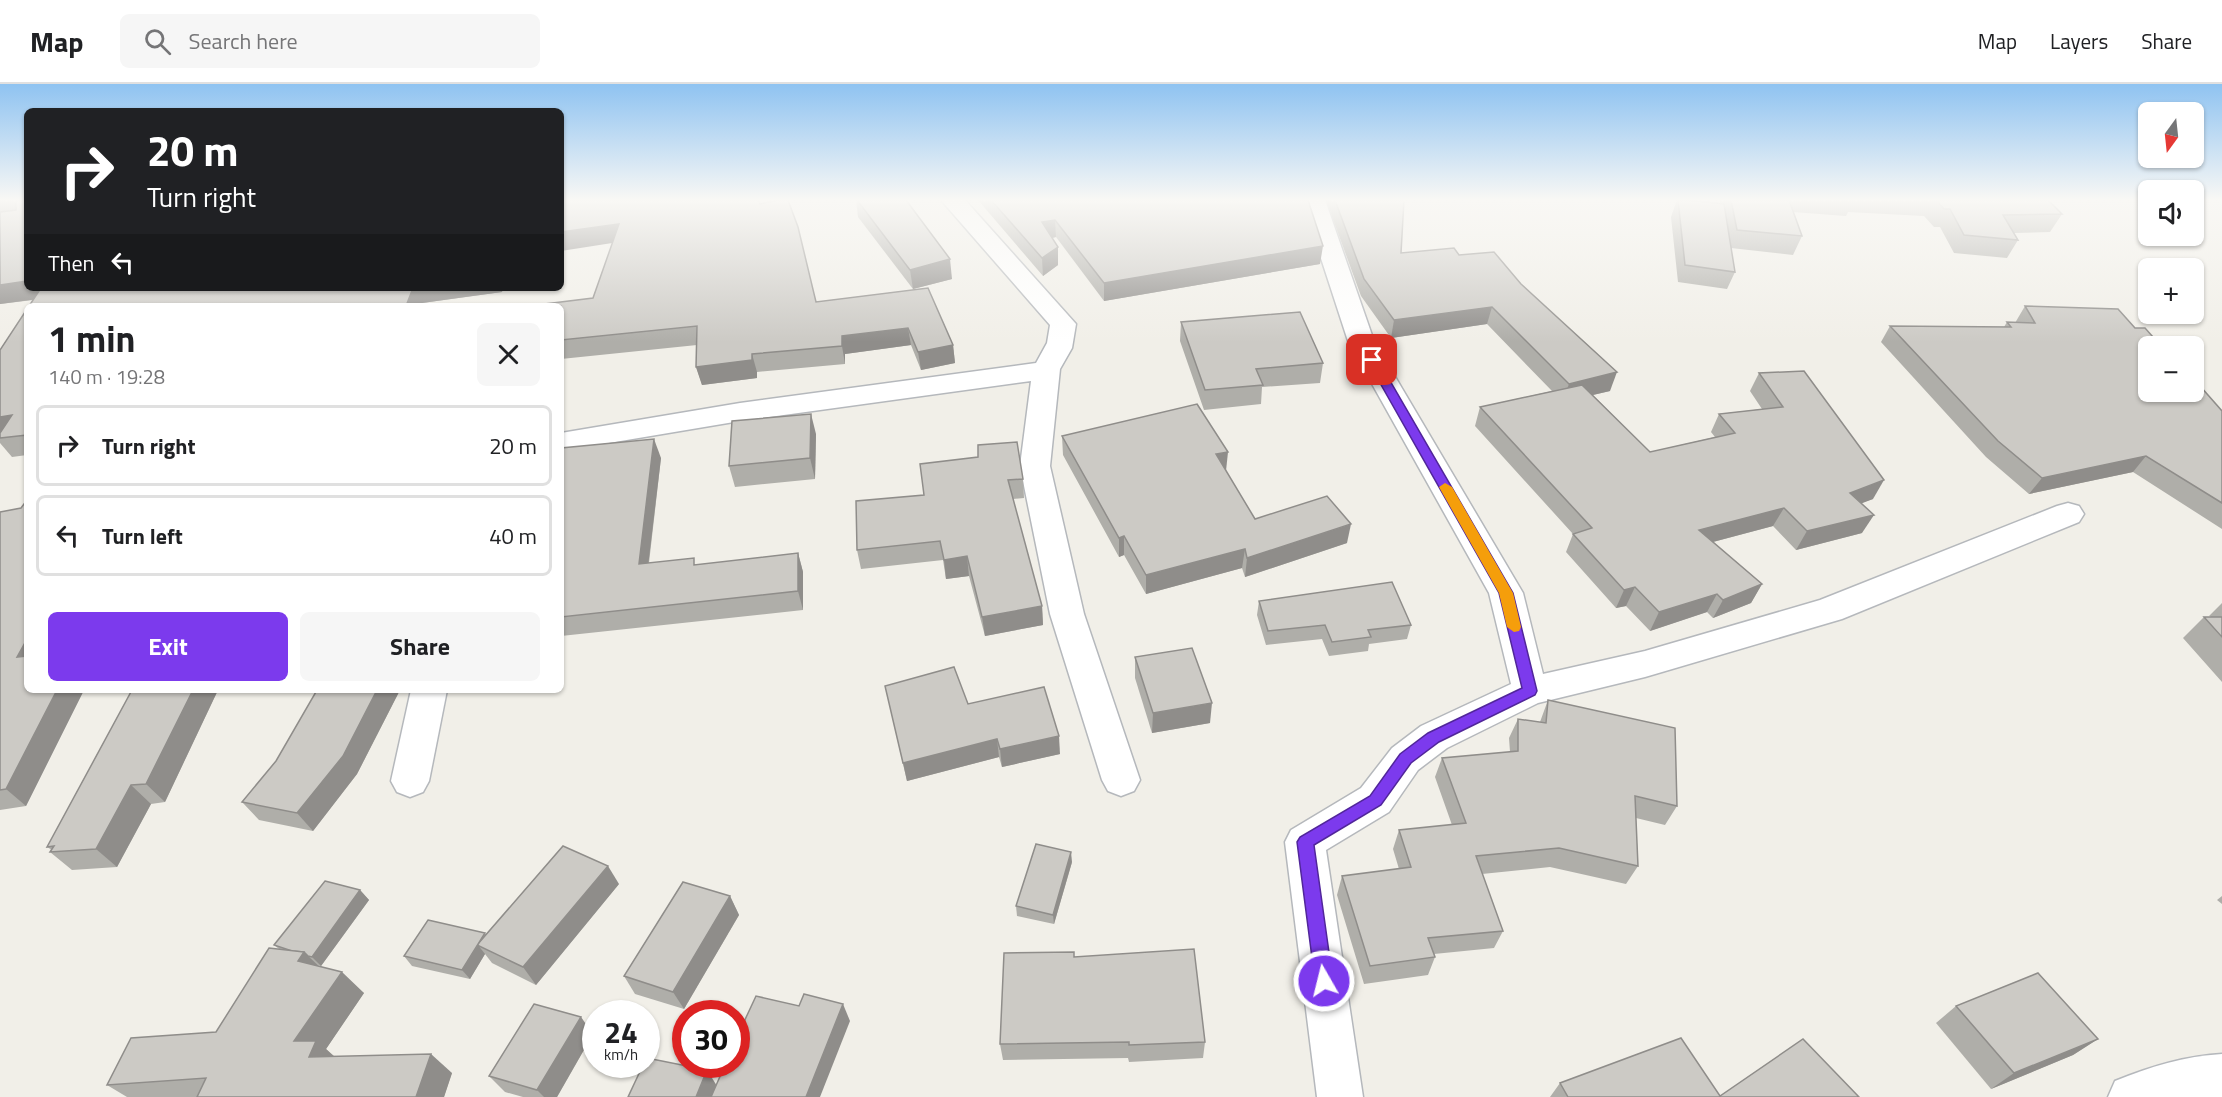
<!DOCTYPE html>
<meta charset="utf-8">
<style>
:root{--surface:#fff;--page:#f6f6f6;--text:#202124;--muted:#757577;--line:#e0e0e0;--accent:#7c3aed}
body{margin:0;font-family:"Titillium Web",sans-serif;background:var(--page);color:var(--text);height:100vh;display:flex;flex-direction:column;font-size:22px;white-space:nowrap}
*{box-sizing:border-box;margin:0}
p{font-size:20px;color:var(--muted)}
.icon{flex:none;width:33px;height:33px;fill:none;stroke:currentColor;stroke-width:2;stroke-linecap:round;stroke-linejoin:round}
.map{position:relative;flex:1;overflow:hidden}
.drawer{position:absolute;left:24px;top:219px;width:540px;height:390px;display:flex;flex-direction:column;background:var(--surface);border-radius:9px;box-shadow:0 2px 4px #0004}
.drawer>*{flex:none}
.top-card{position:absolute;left:24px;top:24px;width:540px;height:183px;border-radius:9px;box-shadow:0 2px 4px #0004;background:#202124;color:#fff;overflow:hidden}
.needle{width:39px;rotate:195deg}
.controls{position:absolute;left:2138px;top:18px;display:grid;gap:12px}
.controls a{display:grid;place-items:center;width:66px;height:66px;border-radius:9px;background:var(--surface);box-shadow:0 2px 4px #0004;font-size:30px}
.speed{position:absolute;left:582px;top:916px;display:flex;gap:12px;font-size:30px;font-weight:700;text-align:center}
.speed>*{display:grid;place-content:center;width:78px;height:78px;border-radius:50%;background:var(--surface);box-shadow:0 2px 4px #0004;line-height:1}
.speed small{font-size:15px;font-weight:400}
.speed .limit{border:9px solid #d22;background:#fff;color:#111}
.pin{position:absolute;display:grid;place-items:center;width:51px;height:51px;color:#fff;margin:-26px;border-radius:12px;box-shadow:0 3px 9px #0006}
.me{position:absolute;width:66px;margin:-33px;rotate:352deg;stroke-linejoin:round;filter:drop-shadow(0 0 4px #0008)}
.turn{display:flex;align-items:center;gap:21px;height:126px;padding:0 24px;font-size:27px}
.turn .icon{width:78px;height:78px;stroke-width:2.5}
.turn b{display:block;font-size:42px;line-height:51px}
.then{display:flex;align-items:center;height:57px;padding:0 24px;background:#0003;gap:12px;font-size:22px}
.round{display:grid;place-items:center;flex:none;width:63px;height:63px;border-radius:9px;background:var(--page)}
.headline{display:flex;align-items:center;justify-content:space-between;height:102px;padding:0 24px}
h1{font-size:36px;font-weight:700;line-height:45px}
.cta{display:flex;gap:12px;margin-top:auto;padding:12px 24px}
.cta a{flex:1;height:69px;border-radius:9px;background:var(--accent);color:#fff;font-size:24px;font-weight:700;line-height:69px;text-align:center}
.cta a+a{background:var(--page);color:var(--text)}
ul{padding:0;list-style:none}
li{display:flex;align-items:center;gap:18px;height:81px;margin:0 12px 9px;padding:0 12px;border:3px solid var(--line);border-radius:9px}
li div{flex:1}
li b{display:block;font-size:22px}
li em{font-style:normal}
header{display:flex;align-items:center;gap:36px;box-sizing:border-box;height:84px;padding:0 30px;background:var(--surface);border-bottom:2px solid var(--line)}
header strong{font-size:28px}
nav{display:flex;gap:33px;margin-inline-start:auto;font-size:21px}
.search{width:420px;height:54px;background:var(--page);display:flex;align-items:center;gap:15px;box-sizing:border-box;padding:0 21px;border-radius:9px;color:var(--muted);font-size:22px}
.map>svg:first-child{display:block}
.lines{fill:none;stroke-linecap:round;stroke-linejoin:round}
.minor-casing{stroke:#b5b8bc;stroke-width:3}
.minor{fill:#fff;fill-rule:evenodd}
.wall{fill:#afaea9}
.shaded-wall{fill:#8f8d8a}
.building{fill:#cccac5;stroke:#8f8d8a;stroke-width:1.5}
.route{fill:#7c3aed;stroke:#51269a;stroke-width:1.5}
.slow{fill:#f59e0b}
</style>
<header>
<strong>Map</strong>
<div class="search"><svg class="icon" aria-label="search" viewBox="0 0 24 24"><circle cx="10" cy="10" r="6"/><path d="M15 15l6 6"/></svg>Search here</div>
<nav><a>Map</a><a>Layers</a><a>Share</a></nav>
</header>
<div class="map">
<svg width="2222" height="1013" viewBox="0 0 2222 1013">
<rect width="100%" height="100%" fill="#f1efe8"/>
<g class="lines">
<g class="minor-casing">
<g id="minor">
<path d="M 941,116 L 965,116 L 1076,240 L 1072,264 L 1060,285 L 1050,382 L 1084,530 L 1140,696 L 1134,707 L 1121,712 L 1108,707 L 1102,696 L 1050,530 L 1020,382 L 1031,297 L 740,337 L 561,367 L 561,349 L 740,319 L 1036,279 L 1047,259 L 1050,241 Z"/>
<path d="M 1302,116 L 1325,116 L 1374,257 L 1523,509 L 1543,590 L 1645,567 L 1820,516 L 2057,422 L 2068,419 L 2079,422 L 2084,430 L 2079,438 L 1842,535 L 1645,593 L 1538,619 L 1447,664 L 1418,686 L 1389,728 L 1326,766 L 1363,1013 L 1317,1013 L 1285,758 L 1291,746 L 1361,704 L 1392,664 L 1421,642 L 1511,600 L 1489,509 L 1348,257 Z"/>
<path d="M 411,606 L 447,606 L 429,697 L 423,708 L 410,713 L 397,708 L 391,697 Z"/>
<path d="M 2222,970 L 2222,1013 L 2108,1013 L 2115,997 C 2149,983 2185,972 2222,970 Z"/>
</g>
</g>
<use href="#minor" class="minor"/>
</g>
<g class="wall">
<path d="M 0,116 L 27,116 L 27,204 L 503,204 L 502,208 L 422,219 L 421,222 L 29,222 L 33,216 L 0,220 Z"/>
<path d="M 856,116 L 906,116 L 952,195 L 913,205 L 858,133 Z"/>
<path d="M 978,116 L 1308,116 L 1320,180 L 1104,217 L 1056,153 L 1052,154 L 1058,181 L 1043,192 Z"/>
<path d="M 1326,116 L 1404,116 L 1401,169 L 1459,171 L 1610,307 L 1593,311 L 1650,368 L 1715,353 L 1711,348 L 1719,330 L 1762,325 L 1750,307 L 1759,289 L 1873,415 L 1861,419 L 1862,449 L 1796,466 L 1773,442 L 1713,458 L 1762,500 L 1751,519 L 1713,534 L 1707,528 L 1650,547 L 1626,522 L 1616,524 L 1566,468 L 1573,450 L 1475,342 L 1480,323 L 1552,307 L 1487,240 L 1391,254 L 1361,212 Z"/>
<path d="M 1677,116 L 1688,116 L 1720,120 L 1720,116 L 2048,116 L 2062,130 L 2050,148 L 2014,149 L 2018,156 L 2007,174 L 1954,169 L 1940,143 L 1934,143 L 1924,132 L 1848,128 L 1846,132 L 1793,128 L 1802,152 L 1793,171 L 1731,164 L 1735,188 L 1727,205 L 1678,198 L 1671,133 Z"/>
<path d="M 760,120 L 816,218 L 928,204 L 953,261 L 955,279 L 921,286 L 911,261 L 845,270 L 845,280 L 757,288 L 757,294 L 702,301 L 696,283 L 697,261 L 561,275 L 561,222 L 593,214 L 613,159 Z"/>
<path d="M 2025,222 L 2148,262 L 2222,327 L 2222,445 L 2133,388 L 2029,410 L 1986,373 L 1881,258 L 1890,242 L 2004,243 L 2007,238 L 2015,239 Z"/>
<path d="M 27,225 L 27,371 L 12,373 L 0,359 L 0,266 Z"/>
<path d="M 1181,238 L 1323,279 L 1320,299 L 1262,303 L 1261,320 L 1204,326 L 1180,257 Z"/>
<path d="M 816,350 L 815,395 L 735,403 L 729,382 Z"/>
<path d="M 1062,352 L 1226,387 L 1255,435 L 1347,459 L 1245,493 L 1242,484 L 1146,510 L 1124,471 L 1119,473 L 1063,371 Z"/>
<path d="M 561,364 L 661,374 L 649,479 L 697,481 L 798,469 L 803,488 L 803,526 L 561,552 Z"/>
<path d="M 920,380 L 1023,395 L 1024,414 L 1013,415 L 1042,522 L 1043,541 L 985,552 L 969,492 L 946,495 L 943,476 L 861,485 L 857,466 L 924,411 Z"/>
<path d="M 21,424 L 27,606 L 84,606 L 26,722 L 0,726 L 0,428 Z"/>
<path d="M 1259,517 L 1411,541 L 1407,555 L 1369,560 L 1368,567 L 1329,572 L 1322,555 L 1266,561 L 1257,531 Z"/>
<path d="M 2222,519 L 2222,598 L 2183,554 L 2204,533 L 2211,533 L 2209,532 Z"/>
<path d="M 1135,573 L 1210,639 L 1152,649 L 1135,594 Z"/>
<path d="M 885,602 L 968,620 L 1060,670 L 1002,683 L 999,673 L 907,697 Z"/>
<path d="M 132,606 L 218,606 L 165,718 L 151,720 L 117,783 L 72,786 L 50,768 L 52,766 L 47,763 Z"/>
<path d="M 317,606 L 400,606 L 357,690 L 313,747 L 259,736 L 242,718 L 276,677 Z"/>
<path d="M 1548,616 L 1677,722 L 1665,741 L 1636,734 L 1638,782 L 1626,800 L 1550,783 L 1482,790 L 1503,847 L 1494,864 L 1434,870 L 1435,873 L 1428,891 L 1364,900 L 1337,811 L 1342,792 L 1399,785 L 1393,765 L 1399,746 L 1452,741 L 1435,693 L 1442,674 L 1510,668 L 1509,654 L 1518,635 L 1540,638 Z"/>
<path d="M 1072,778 L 1054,840 L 1017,832 L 1016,822 Z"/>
<path d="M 619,800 L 536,901 L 492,879 L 485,870 L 470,895 L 412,882 L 404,872 L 486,850 Z"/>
<path d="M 360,806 L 369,816 L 321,882 L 317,881 L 364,909 L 326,965 L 334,972 L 452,989 L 444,1013 L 127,1013 L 107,1001 L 216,948 L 279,865 L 274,861 Z"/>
<path d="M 730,812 L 739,831 L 684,925 L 635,910 L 624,892 Z"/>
<path d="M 2222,812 L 2222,820 L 2217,816 Z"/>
<path d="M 1074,873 L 1205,958 L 1203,974 L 1129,978 L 1128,974 L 1003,976 L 1000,960 Z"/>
<path d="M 1956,922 L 2098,955 L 2073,971 L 1991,1005 L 1936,939 Z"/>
<path d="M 593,950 L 557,1013 L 523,1013 L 505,1008 L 489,992 Z"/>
<path d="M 1560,999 L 1720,1012 L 1859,1013 L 1550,1013 Z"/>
</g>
<g class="shaded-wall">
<path d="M 1055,136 L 1056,153 L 1043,156 L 1042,138 Z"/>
<path d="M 619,140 L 625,157 L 561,167 L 561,148 Z"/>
<path d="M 1323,162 L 1320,180 L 1104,217 L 1104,199 Z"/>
<path d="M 1058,163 L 1058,181 L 1043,192 L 1042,174 Z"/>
<path d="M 950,175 L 952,195 L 913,205 L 910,186 Z"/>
<path d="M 27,197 L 27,204 L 55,204 L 61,212 L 0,220 L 0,201 Z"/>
<path d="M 413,204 L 503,204 L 502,208 L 422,219 L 421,222 L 406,222 Z"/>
<path d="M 1492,223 L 1487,240 L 1391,254 L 1394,236 Z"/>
<path d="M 908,244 L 911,261 L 845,270 L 845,280 L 842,262 L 842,252 Z"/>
<path d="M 953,261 L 955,279 L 921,286 L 918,268 Z"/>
<path d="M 752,270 L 757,288 L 757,294 L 702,301 L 696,283 Z"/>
<path d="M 1617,288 L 1610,307 L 1562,318 L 1569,300 Z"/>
<path d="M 811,330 L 816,350 L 815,395 L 810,374 Z"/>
<path d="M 12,331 L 0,353 L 0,333 Z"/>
<path d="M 654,355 L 661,374 L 646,499 L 639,480 Z"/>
<path d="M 1228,368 L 1226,387 L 1216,370 Z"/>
<path d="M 2146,372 L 2133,388 L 2029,410 L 2042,394 Z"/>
<path d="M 1884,396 L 1873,415 L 1839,428 L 1850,409 Z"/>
<path d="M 1784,424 L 1773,442 L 1690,464 L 1699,446 Z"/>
<path d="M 1874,431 L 1862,449 L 1796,466 L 1807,447 Z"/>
<path d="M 1351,440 L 1347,459 L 1245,493 L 1247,474 Z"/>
<path d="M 1124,452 L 1124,471 L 1119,473 L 1119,454 Z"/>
<path d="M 1245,465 L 1242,484 L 1146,510 L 1146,491 Z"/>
<path d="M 798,469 L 803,488 L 803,526 L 798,507 Z"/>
<path d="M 967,472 L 969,492 L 946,495 L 944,476 Z"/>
<path d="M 1762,500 L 1751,519 L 1713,534 L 1723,516 Z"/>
<path d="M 1635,503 L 1626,522 L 1616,524 L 1624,506 Z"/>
<path d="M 1717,510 L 1707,528 L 1650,547 L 1659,528 Z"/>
<path d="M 1042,522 L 1043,541 L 985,552 L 982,533 Z"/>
<path d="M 27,555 L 27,583 L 17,573 Z"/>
<path d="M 57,606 L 84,606 L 26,722 L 6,705 Z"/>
<path d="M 193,606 L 218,606 L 165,718 L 146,700 Z"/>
<path d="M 377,606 L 400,606 L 357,690 L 313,747 L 297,729 Z"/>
<path d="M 1212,619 L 1210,639 L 1152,649 L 1153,629 Z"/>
<path d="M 1059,652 L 1060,670 L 1002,683 L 1000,665 Z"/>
<path d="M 997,655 L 999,673 L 907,697 L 903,679 Z"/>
<path d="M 131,701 L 151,720 L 117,783 L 96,765 Z"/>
<path d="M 1071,768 L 1072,778 L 1054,840 L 1053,831 Z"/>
<path d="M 608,782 L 619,800 L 536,901 L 523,883 Z"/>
<path d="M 360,806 L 369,816 L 321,882 L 312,873 Z"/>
<path d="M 730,812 L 739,831 L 684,925 L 673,908 Z"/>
<path d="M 478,861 L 485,870 L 470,895 L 462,886 Z"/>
<path d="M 304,868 L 327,890 L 298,877 Z"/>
<path d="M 342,888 L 364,909 L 326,965 L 339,977 L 309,973 L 294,957 Z"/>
<path d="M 843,920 L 850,937 L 820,1013 L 806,1013 Z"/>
<path d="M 581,933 L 593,950 L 557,1013 L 544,1013 L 537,1006 Z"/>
<path d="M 2098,955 L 2073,971 L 1991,1005 L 2014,989 Z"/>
<path d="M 431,970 L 452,989 L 444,1013 L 416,1013 Z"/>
<path d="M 707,986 L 717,1002 L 713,1013 L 696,1013 Z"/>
</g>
<g class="building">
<path d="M 16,116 L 27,116 L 27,197 L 0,201 L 0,128 L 16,126 Z"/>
<path d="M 561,116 L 759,116 L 760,120 L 778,116 L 788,116 L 798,143 L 816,218 L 928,204 L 953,261 L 918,268 L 908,244 L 842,252 L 842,262 L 752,270 L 752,276 L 696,283 L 697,242 L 561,256 L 561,222 L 528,222 L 593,214 L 619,140 L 561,148 Z"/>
<path d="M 857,116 L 906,116 L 950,175 L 910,186 Z"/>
<path d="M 991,116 L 1308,116 L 1323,162 L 1104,199 L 1055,136 L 1042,138 L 1058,163 L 1042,174 Z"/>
<path d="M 1335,116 L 1404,116 L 1401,169 L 1454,164 L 1459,171 L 1494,168 L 1521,200 L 1617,288 L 1569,300 L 1492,223 L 1394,236 L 1364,195 Z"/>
<path d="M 1678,116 L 1688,116 L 1724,120 L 1735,188 L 1685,181 Z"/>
<path d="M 1731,116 L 1789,116 L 1802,152 L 1737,146 Z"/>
<path d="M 1936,116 L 2048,116 L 2062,130 L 2003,131 L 2018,156 L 1964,151 L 1950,125 L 1944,125 Z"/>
<path d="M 41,204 L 413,204 L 406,222 L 29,222 Z"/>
<path d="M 2025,222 L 2118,225 L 2135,244 L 2145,244 L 2161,262 L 2148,262 L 2148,308 L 2193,308 L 2193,294 L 2222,327 L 2222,419 L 2146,372 L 2042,394 L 1998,357 L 1890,242 L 2011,243 L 2007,238 L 2035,239 Z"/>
<path d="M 27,225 L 27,351 L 0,354 L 0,349 L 12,331 L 0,333 L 0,266 Z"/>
<path d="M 1300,228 L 1323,279 L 1256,285 L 1263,301 L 1205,306 L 1181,238 Z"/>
<path d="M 1804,287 L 1884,396 L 1850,409 L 1874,431 L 1807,447 L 1784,424 L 1699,446 L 1762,500 L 1723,516 L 1717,510 L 1659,528 L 1635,503 L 1624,506 L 1573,450 L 1592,444 L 1480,323 L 1582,301 L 1650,368 L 1735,349 L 1719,330 L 1783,323 L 1759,289 Z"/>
<path d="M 1197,320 L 1228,368 L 1216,370 L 1255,435 L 1327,412 L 1351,440 L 1247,474 L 1245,465 L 1146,491 L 1124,452 L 1119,454 L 1062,352 Z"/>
<path d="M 811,330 L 810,374 L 729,382 L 732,337 Z"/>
<path d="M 654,355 L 639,480 L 694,474 L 694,481 L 798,469 L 798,507 L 561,533 L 561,364 Z"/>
<path d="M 1017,358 L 1023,395 L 1008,396 L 1042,522 L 982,533 L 967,472 L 944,476 L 940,457 L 857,466 L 856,417 L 924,411 L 920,380 L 978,373 L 978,361 Z"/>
<path d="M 27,416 L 27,555 L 17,573 L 27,572 L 27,606 L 57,606 L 6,705 L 0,706 L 0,428 L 21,424 Z"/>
<path d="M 1392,498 L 1411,541 L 1368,546 L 1371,553 L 1332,558 L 1325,541 L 1268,547 L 1259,517 Z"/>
<path d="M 2204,533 L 2222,533 L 2222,553 Z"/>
<path d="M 1192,564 L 1212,619 L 1153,629 L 1135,573 Z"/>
<path d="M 954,583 L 968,620 L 1044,603 L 1059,652 L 1000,665 L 997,655 L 903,679 L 885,602 Z"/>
<path d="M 132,606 L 193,606 L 146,700 L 131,701 L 96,765 L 50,768 L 54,762 L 47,763 Z"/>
<path d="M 317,606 L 377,606 L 343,672 L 297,729 L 242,718 L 276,677 Z"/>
<path d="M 1548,616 L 1675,644 L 1677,722 L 1635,712 L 1638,782 L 1559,764 L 1476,772 L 1503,847 L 1428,854 L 1435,873 L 1370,882 L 1342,792 L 1411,783 L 1399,746 L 1466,739 L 1442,674 L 1518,667 L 1518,635 L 1546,639 Z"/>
<path d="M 1036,760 L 1071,768 L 1053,831 L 1016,822 Z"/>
<path d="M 563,762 L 608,782 L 523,883 L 477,861 Z"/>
<path d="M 325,797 L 360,806 L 312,873 L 308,872 L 304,868 L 292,867 L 274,861 Z"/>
<path d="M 683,798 L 730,812 L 673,908 L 624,892 Z"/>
<path d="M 428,836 L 485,849 L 462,886 L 404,872 Z"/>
<path d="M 269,864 L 304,868 L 298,877 L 342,888 L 294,957 L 316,957 L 309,973 L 431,970 L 416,1013 L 197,1013 L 206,994 L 107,1001 L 131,954 L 216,948 Z"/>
<path d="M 1194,865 L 1205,958 L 1129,961 L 1129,958 L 1000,960 L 1004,869 L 1074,868 L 1074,873 Z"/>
<path d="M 2038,889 L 2098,955 L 2014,989 L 1956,922 Z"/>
<path d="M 804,910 L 843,920 L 806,1013 L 711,1013 L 725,981 L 736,981 L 736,955 L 756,912 L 799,922 Z"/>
<path d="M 534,920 L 581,933 L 537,1006 L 489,992 Z"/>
<path d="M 1681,954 L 1720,1012 L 1803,955 L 1859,1013 L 1568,1013 L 1560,999 Z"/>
<path d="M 647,974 L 707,986 L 696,1013 L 628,1013 L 643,981 L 646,981 Z"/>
</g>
<linearGradient id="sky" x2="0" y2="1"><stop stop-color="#8fc3f1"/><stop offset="0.45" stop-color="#f9f8f5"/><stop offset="1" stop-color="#f9f8f5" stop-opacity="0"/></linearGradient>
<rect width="2222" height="258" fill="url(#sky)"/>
<path class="route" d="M 1372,273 L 1378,276 L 1513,509 L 1537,607 L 1535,611 L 1439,658 L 1411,679 L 1381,721 L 1314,761 L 1333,897 L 1330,903 L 1324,905 L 1318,903 L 1315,897 L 1297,758 L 1300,753 L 1370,712 L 1400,670 L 1428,649 L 1522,604 L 1499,509 L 1367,276 Z"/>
<path class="slow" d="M 1445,399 L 1452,403 L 1513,509 L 1521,543 L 1519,547 L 1514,548 L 1507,543 L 1499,509 L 1439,403 Z"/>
</svg>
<div class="controls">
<a><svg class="needle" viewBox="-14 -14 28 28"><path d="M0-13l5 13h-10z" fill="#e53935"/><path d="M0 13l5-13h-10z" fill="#757577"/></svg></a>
<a><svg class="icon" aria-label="sound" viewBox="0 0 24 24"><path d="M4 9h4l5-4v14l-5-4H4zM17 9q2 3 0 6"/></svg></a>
<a>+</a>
<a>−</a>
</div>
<div class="speed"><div>24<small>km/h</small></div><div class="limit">30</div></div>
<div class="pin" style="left:1372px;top:276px;background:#d93025"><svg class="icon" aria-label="arrive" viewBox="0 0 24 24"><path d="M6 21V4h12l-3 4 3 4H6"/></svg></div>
<svg class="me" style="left:1324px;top:897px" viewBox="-20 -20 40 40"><circle r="17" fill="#7c3aed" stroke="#fff" stroke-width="3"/><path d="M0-11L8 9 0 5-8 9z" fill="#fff"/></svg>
<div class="top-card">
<div class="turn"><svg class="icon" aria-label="right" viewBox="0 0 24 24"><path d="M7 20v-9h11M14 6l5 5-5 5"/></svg><div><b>20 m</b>Turn right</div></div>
<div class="then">Then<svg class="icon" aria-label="left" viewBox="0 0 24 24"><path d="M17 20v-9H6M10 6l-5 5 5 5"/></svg></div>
</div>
<section class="drawer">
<div class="headline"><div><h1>1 min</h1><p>140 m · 19:28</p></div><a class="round"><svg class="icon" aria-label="close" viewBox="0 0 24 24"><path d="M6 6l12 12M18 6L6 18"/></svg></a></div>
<ul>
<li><svg class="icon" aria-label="right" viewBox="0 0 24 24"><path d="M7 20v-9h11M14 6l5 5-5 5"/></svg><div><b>Turn right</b></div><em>20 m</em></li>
<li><svg class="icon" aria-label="left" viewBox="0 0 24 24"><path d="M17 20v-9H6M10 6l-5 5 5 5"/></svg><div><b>Turn left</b></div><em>40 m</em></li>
</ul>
<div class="cta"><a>Exit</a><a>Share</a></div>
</section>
</div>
